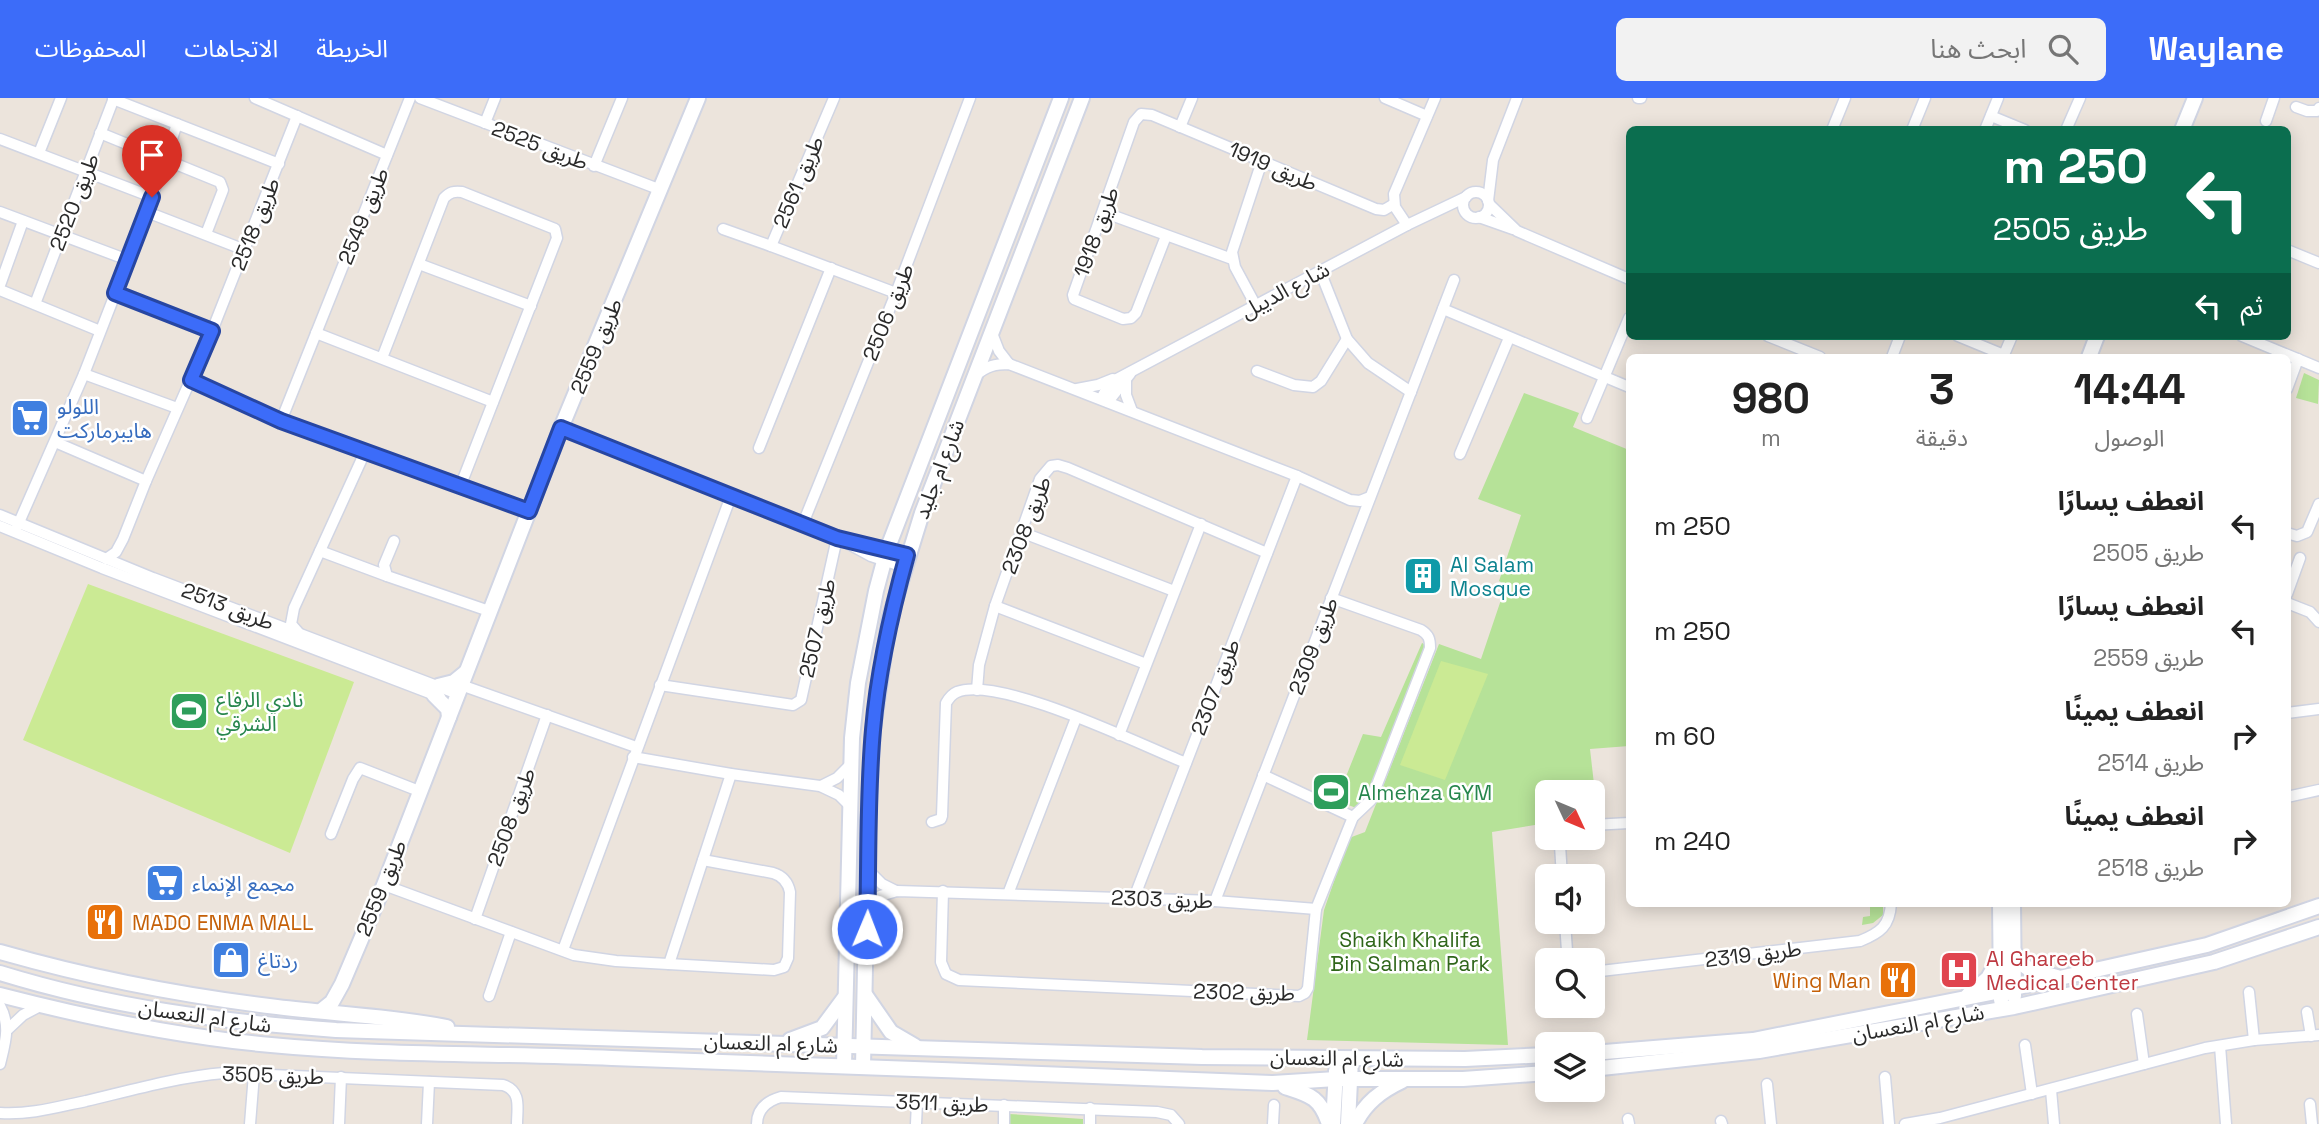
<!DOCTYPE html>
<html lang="ar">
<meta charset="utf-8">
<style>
:root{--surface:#fff;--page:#f2f2f2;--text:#222;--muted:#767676;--accent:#3c6cf9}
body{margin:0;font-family:"Space Grotesk","Noto Sans Arabic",sans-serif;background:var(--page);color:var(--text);direction:rtl;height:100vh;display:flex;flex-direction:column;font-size:26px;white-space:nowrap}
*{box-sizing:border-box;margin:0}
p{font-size:23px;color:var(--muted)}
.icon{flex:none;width:38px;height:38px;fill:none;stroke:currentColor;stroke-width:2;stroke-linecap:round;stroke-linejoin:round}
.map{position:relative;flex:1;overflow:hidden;direction:ltr}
.sheet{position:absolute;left:1626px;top:256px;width:665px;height:553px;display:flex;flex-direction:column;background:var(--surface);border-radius:10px;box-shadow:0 4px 18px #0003;direction:rtl}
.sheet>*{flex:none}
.banner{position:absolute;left:1626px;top:28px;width:665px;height:214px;border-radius:10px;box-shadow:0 4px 18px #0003;direction:rtl;background:#0b6e4f;color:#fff;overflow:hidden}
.needle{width:46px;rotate:134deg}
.controls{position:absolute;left:1535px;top:682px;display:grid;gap:14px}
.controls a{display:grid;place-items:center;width:70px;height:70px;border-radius:10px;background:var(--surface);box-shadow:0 4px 18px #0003;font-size:35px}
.pin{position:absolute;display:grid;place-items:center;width:60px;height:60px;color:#fff;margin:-72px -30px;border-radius:50% 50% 50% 0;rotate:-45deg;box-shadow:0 0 7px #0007}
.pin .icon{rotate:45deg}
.me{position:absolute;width:77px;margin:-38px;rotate:1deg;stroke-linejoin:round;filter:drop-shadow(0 0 5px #0008)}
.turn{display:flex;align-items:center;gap:24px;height:147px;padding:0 28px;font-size:32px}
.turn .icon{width:91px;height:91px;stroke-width:2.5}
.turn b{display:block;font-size:49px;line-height:60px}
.then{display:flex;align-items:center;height:66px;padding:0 28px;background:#0003;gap:14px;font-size:26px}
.eta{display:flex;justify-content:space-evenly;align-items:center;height:119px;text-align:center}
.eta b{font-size:42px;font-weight:600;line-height:49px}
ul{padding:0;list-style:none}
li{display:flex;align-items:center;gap:21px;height:105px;padding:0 28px}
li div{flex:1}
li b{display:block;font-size:26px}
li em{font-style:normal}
header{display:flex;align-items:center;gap:42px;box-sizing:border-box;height:98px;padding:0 35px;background:var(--accent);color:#fff}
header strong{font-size:33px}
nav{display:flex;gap:38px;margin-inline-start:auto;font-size:24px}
.search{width:490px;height:63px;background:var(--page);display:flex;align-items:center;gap:18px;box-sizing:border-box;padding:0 24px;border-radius:10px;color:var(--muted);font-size:26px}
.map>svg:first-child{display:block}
.green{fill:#b6e298}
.pitch{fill:#cbea94}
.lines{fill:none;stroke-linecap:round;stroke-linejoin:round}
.street-casing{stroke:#d1d5e3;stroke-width:13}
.secondary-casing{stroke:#d1d5e3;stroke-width:18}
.street{stroke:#fff;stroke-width:10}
.secondary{stroke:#fff;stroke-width:14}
.route-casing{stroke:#2746a2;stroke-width:18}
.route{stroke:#3c6cf9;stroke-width:12}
.labels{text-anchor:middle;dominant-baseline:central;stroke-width:5;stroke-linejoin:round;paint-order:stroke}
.street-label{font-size:21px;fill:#2a2a2a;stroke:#fff}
.shop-label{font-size:21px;fill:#366cbe;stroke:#fff;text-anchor:start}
.culture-label{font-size:21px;fill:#0d838f;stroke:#fff;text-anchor:start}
.leisure-label{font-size:21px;fill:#27864d;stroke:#fff;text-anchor:start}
.food-label{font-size:21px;fill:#c56008;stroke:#fff;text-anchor:start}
.park-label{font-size:21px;fill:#2f661a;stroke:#fff}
.health-label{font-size:21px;fill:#be3a42;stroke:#fff;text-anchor:start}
</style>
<header>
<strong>Waylane</strong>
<div class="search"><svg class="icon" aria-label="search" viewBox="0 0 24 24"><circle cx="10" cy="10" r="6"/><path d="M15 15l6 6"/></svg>ابحث هنا</div>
<nav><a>الخريطة</a><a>الاتجاهات</a><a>المحفوظات</a></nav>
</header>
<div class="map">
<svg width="2319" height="1026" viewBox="0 0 2319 1026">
<rect width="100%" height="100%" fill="#ece4dc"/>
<g class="green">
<path d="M 2304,275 L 2319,282 L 2318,306 L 2296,300 Z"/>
<path d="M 1524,295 L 1579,315 L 1573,329 L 1629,352 L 1629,648 L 1590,651 L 1595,695 L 1547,695 L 1547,725 L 1492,734 L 1508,947 L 1307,942 L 1324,812 L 1349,740 L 1365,734 L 1439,546 L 1481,561 L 1506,487 L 1499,483 L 1521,417 L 1478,401 Z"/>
<path d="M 1422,545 L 1426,547 L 1365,706 L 1359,711 L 1332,701 L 1337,690 L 1341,691 L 1363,636 L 1381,639 Z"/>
<path d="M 1870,805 L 1883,805 L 1883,817 L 1873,825 L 1862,827 L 1863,819 L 1870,818 Z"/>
<path d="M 1009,1016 L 1083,1021 L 1083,1026 L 1009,1026 Z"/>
</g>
<g class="pitch">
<path d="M 88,486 L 354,584 L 290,755 L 23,642 Z"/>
<path d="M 1441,563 L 1488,576 L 1445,682 L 1400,667 Z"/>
</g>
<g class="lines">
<g class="street-casing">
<g id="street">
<path d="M 255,0 L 387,57"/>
<path d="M 420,0 L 661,92"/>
<path d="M 834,0 L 771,148 L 896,195"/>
<path d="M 1385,0 L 1427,18"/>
<path d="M 1638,0 L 1641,0"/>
<path d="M 113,1 L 279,66"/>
<path d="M 2296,9 L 2307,13 L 2317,13 L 2319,10"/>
<path d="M 1991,18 L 2025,32"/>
<path d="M 2266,23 L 2274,0"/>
<path d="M 485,25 L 495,0"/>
<path d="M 1180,29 L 1192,0"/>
<path d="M 1832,32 L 1845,0"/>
<path d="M 1912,32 L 1925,0"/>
<path d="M 1985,32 L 1998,0"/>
<path d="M 2066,32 L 2080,0"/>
<path d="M 100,35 L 220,84 L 223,92 L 206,136"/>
<path d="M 0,41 L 152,99"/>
<path d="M 39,55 L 61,0"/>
<path d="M 594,68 L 622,0"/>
<circle cx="1476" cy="107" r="13"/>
<path d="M 1488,103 L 1493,62 L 1517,0"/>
<path d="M 1489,106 L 1517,133 L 1629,181"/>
<path d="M 0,114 L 128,162"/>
<path d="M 147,114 L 245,152"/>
<path d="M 1103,114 L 1232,161"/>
<path d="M 1479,119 L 1513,131"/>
<path d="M 1407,127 L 1395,109 L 1394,96 L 1435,0"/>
<path d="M 723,131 L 771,148"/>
<path d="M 1166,138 L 1136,215 L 1131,220 L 1123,221 L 1074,201 L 1073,197 L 1134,24 L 1141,16 L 1152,17 L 1376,111 L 1384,112 L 1394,106"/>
<path d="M 2287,152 L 2319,165"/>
<path d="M 419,166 L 531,208"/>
<path d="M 1320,173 L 1347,241 L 1368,265 L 1411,294"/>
<path d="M 0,187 L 23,123"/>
<path d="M 0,192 L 100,233"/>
<path d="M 115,196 L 212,233"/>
<path d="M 35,206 L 114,0"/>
<path d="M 1256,208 L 1235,169 L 1232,154 L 1262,63"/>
<path d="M 1443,211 L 1629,289"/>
<path d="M 316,235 L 493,304"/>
<path d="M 992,235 L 999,253 L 1009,266"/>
<path d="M 1768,238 L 1820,259"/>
<path d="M 1958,238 L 2004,257"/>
<path d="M 2242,238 L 2319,270"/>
<path d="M 1892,259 L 1900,238"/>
<path d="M 2003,259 L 2012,238"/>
<path d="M 382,260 L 444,100 C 450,94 454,93 462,94 L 555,131 L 557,140 L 460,389"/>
<path d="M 1257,273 L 1294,287 L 1313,289 L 1321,283 L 1347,241"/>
<path d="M 84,276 L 177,310"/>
<path d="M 976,277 C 987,268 995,266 1009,266 L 1297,378 L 1350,402 L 1360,403 L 1370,399"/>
<path d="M 1126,280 L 1126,297 L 1132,313"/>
<path d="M 191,282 L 281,323 L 529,413"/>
<path d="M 1077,291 L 1098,287 L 1113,281"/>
<path d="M 2287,291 L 2298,261"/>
<path d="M 1101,301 L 1107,290 L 1117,281 L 1407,127 L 1466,99"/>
<path d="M 1108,304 L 1130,276"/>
<path d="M 1587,320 L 1629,220"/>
<path d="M 281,323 L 410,0"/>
<path d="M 561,330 L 837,440 L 907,457"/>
<path d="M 55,344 L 146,383"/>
<path d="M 759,350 L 831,170"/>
<path d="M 1460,356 L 1509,240"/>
<path d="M 0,417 L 153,480 L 458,596"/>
<path d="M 0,428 L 102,470 L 440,599"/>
<path d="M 802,428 L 896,195 L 970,0"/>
<path d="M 17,429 L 84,276 L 147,114 L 177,26"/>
<path d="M 1021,434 L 1174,493"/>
<path d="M 2287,435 L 2297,438 L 2307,434 L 2319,406"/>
<path d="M 394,443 L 384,467 L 387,478 L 489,513"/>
<path d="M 849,446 L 871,458 L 904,469"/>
<path d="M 320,453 L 387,478"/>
<path d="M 106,461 L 116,454 L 123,441 L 146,383 L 212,233 L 297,18"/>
<path d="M 2287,496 L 2300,460"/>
<path d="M 2287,505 L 2310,514 L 2319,524"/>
<path d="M 995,508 L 1146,566"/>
<path d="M 298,534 L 291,526 L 294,510 L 365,354"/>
<path d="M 461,587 L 636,649"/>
<path d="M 660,587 L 793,607 L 801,602 L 837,440"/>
<path d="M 977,592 L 979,567 L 995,508 L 1040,381 L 1051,368 L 1058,367 L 1068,370 L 1267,455"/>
<path d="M 2287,615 L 2319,611"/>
<path d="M 1119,637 L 1201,426"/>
<path d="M 633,659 L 731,676 L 820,688 L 839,697 L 849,707"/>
<path d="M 1263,677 L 1353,719"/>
<path d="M 821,688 L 837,680 L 850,667"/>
<path d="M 2287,699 L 2319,692"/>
<path d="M 932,724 L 941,721 L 942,718 L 946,605 C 949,600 952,596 957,594 C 999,577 1141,647 1186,665"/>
<path d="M 1592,727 L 1629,725"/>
<path d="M 331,736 L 353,681 L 360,670 L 419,693"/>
<path d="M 869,773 L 882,786 L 896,793"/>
<path d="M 1562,779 L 1560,747 L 1563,740"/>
<path d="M 384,787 L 574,857 L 616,863 L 774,872 L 784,869 L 788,860 L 790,794 C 788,784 783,778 773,775 L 703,762"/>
<path d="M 943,793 L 941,864 L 946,876 L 959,882 L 1299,898 L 1305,895 L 1308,890 L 1316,811 L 1353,719 L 1371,702 L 1430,550 C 1430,541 1429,537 1421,532 L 1331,500"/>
<path d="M 1008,796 L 1076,620"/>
<path d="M 1134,800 L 1297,378"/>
<path d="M 1215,803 L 1454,182"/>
<path d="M 868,809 L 880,798 L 897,793 L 1215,803 L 1316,811"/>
<path d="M 475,821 L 547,617"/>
<path d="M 1565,824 L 1567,853 L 1571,863"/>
<path d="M 563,852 L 731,398"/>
<path d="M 669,866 L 731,676"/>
<path d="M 1592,874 L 1860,843 C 1880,835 1890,828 1891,805"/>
<path d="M 2249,894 L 2254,942"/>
<path d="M 489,898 L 511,834"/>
<path d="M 0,908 C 11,928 5,945 0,966"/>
<path d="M 2307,914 L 2311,938"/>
<path d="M 2137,916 L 2144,966"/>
<path d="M 7,932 L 23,917 L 40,908"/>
<path d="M 2025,947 L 2032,996"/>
<path d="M 2220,948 L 2226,1026"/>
<path d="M 1885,979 L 1889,1026"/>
<path d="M 1767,986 L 1771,1026"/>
<path d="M 2051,992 L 2054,1026"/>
<path d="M 2310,1006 L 2312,1026"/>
<path d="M 0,1015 C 30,1017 57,1009 86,1003 C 132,992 177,979 224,975 L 503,987 C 522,993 517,1010 517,1026"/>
<path d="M 1628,1021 L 1629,1026"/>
<path d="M 1721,1023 L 1722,1026"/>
<path d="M 250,1026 L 254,976"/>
<path d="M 339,1026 L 341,979"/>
<path d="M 427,1026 L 429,984"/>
<path d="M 757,1026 C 757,1011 767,1003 781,999 L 1157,1014 L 1171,1017 L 1179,1026"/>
<path d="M 916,1026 L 917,1004"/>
<path d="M 1004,1026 L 1004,1007"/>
<path d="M 1090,1026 L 1090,1010"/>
<path d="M 1273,1026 L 1274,1007"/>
<path d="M 1905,1026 L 1940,1020 L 2205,950 L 2254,942 L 2319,937"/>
</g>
</g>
<g class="secondary-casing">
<g id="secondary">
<path d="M 2182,32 L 2195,0"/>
<path d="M 2089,259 L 2097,238"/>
<path d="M 438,588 L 454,584 L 465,575"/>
<path d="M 434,597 L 448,611 L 449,619"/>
<path d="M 2000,805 L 2001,902"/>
<path d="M 2013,805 L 2014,898"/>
<path d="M 2014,853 C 2020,873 2039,874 2057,879"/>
<path d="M 0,854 C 91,880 184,898 277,909 C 334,916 390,918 447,929"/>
<path d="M 0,875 C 110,909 222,924 336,932 L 1202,959 L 1465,961 L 1547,957"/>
<path d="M 0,897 C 89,920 180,939 271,947 C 385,958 498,955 612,960 C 832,968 1053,976 1273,985 L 1336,981 L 1463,981 L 1547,975"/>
<path d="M 1968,897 L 1988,880 L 1999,860"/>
<path d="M 866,898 L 891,934 L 915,948"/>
<path d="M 322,912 L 332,904 L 342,886 L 384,787 L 561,330 L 698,0"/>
<path d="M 790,942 L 822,930 L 845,899"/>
<path d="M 1592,955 L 1753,942 L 2001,893 L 2207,847 L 2319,808"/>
<path d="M 844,968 L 852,640 L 858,585 L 876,493 L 887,452 L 1061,0"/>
<path d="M 863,969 L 868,722 L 873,631 L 889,522 L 922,415 L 1082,0"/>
<path d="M 1592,971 L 1759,953 L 2014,909 L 2214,864 L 2319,829"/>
<path d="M 1285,989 C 1310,997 1320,999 1329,1026"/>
<path d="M 1333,1026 L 1336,973"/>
<path d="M 1348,1026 L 1351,961"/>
<path d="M 1355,1026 C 1365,1005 1381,993 1402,983"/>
</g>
</g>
<use href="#street" class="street"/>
<use href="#secondary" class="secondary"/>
</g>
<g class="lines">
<g class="route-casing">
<path id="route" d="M 152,99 L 115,195 L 212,233 L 191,282 L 281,323 L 529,413 L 561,330 L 837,440 L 907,457 C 891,515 878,572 873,632 C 867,698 869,765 867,831"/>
</g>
<use href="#route" class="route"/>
</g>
<defs>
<g id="supermarket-square" transform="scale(2.0125)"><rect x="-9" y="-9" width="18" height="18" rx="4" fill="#3f7fe0" stroke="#fff"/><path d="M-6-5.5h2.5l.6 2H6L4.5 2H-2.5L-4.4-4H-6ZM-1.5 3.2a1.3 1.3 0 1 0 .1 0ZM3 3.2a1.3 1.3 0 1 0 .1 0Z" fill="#fff"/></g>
<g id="building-square" transform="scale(2.0125)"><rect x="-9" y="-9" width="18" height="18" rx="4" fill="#0f9aa8" stroke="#fff"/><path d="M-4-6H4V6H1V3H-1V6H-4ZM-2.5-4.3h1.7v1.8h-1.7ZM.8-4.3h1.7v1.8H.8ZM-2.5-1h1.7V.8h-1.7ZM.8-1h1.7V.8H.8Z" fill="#fff"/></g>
<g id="stadium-square" transform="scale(2.0125)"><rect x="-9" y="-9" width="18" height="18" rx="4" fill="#2e9e5b" stroke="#fff"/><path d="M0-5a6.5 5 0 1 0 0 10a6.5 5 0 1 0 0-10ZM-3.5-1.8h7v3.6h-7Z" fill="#fff"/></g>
<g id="restaurant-square" transform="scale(2.0125)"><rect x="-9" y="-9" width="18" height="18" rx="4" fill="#e8710a" stroke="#fff"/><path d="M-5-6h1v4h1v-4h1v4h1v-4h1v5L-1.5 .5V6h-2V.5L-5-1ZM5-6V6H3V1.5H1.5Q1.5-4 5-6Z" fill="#fff"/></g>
<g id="shop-square" transform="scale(2.0125)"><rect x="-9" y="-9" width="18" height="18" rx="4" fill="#3f7fe0" stroke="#fff"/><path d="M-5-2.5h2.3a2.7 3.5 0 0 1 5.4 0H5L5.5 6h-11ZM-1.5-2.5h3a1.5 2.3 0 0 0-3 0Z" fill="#fff"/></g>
<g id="hospital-square" transform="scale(2.0125)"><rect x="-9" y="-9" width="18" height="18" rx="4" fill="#e0444e" stroke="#fff"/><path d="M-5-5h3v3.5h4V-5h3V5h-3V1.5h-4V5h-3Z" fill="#fff"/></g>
</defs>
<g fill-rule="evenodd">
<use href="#supermarket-square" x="30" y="320"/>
<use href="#building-square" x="1423" y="478"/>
<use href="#stadium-square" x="189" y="613"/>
<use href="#stadium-square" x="1331" y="694"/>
<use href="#supermarket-square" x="165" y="785"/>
<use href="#restaurant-square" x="105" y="824"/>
<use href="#shop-square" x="231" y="862"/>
<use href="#hospital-square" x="1959" y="872"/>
<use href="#restaurant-square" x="1898" y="882"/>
</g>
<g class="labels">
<g class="street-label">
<text transform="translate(540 47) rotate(21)">طريق 2525</text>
<text transform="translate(1273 68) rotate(23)">طريق 1919</text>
<text transform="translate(798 84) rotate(-67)">طريق 2561</text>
<text transform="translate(74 104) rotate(-69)">طريق 2520</text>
<text transform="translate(363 118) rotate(-68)">طريق 2549</text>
<text transform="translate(255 126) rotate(-68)">طريق 2518</text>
<text transform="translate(1096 134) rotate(-70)">طريق 1918</text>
<text transform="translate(1285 192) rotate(-28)">شارع الديبل</text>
<text transform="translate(888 214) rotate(-68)">طريق 2506</text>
<text transform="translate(596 248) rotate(-67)">طريق 2559</text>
<text transform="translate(939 371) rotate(-69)">شارع ام جليد</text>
<text transform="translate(1026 427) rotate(-69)">طريق 2308</text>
<text transform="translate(228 508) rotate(21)">طريق 2513</text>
<text transform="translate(817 530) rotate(-77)">طريق 2507</text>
<text transform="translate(1313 548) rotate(-69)">طريق 2309</text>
<text transform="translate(1215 589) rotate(-69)">طريق 2307</text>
<text transform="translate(511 719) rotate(-70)">طريق 2508</text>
<text transform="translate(381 790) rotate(-68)">طريق 2559</text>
<text transform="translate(1162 801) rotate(2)">طريق 2303</text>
<text transform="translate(1753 856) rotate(-7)">طريق 2319</text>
<text transform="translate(1244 894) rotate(1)">طريق 2302</text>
<text transform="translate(205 918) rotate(8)">شارع ام النعسان</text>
<text transform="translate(1918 925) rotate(-10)">شارع ام النعسان</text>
<text transform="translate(771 945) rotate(2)">شارع ام النعسان</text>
<text transform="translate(1337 960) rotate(1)">شارع ام النعسان</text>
<text transform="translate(273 977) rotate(2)">طريق 3505</text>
<text transform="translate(942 1005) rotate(2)">طريق 3511</text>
</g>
<g class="shop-label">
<text x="57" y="308">اللولو<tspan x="57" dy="24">هايبرماركت</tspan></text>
<text x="192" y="785">مجمع الإنماء</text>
<text x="258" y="862">ردتاغ</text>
</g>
<g class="culture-label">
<text x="1450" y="466">Al Salam<tspan x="1450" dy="24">Mosque</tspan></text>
</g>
<g class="leisure-label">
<text x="216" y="601">نادي الرفاع<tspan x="216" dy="24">الشرقي</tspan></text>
<text x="1358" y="694">Almehza GYM</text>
</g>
<g class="food-label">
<text x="132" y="824">MADO ENMA MALL</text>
<text x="1871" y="882" text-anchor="end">Wing Man</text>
</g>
<g class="park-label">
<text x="1410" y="841">Shaikh Khalifa<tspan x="1410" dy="24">Bin Salman Park</tspan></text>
</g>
<g class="health-label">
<text x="1986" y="860">Al Ghareeb<tspan x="1986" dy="24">Medical Center</tspan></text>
</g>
</g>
</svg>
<div class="controls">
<a><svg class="needle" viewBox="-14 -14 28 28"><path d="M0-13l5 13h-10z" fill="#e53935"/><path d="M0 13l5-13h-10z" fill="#767676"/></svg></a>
<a><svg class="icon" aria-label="sound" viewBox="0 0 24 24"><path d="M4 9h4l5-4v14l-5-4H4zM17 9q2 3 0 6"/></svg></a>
<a><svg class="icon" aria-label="search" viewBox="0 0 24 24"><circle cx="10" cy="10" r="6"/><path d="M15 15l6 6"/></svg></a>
<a><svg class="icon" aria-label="layers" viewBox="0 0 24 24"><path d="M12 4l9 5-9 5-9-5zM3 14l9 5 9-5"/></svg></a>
</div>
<div class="pin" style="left:152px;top:99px;background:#d93025"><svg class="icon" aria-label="arrive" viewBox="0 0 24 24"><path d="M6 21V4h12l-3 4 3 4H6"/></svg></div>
<svg class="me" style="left:867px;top:831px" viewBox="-20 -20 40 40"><circle r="17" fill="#3c6cf9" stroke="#fff" stroke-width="3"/><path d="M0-11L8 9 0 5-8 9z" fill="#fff"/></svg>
<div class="banner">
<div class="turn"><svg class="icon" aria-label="left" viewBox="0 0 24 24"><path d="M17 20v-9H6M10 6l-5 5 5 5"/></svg><div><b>250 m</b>طريق 2505</div></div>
<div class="then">ثم<svg class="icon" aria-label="left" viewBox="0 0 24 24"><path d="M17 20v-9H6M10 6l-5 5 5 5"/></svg></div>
</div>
<section class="sheet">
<div class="eta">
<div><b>14:44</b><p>الوصول</p></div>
<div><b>3</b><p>دقيقة</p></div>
<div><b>980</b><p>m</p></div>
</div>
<ul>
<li><svg class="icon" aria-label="left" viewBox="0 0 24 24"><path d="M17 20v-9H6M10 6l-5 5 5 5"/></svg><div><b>انعطف يسارًا</b><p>طريق 2505</p></div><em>250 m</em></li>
<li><svg class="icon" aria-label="left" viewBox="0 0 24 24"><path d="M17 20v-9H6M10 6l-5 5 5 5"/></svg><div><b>انعطف يسارًا</b><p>طريق 2559</p></div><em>250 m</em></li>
<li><svg class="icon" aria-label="right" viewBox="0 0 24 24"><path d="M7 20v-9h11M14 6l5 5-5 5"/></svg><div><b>انعطف يمينًا</b><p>طريق 2514</p></div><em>60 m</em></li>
<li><svg class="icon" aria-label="right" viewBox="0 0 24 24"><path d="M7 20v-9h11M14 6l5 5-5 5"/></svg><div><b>انعطف يمينًا</b><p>طريق 2518</p></div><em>240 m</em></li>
</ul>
</section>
</div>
